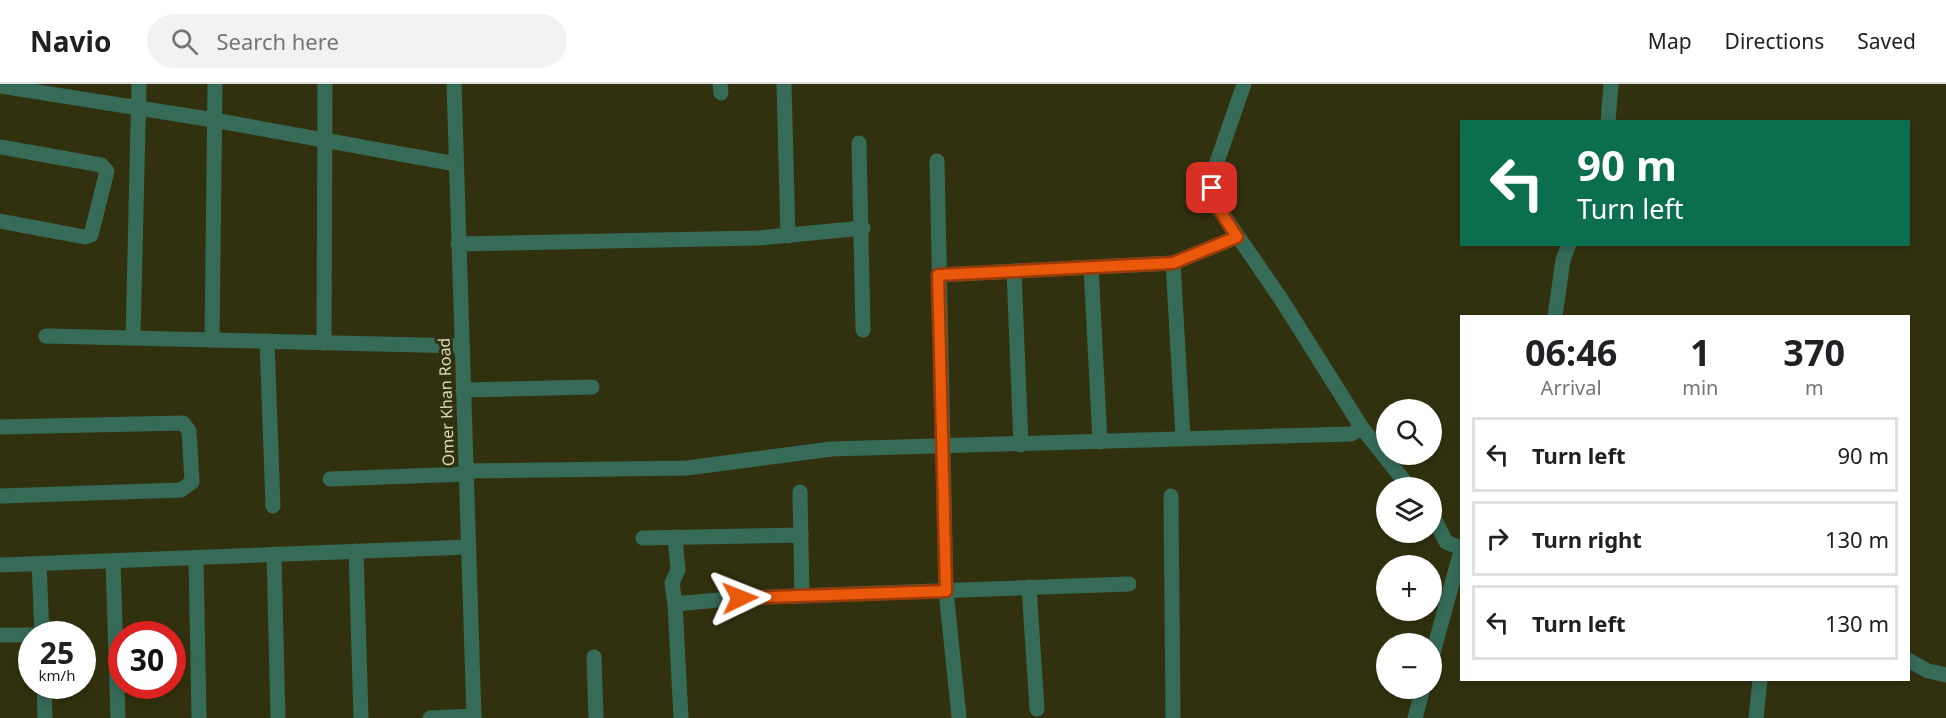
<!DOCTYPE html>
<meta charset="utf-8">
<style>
:root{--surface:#fff;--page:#f2f2f2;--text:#202124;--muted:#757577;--line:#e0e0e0}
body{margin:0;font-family:"Noto Sans",sans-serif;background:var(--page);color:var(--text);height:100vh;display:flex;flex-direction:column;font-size:22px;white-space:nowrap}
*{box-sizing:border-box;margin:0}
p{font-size:20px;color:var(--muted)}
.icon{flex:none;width:33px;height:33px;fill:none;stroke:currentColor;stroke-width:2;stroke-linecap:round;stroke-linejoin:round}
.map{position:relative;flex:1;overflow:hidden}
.side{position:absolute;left:1460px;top:231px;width:450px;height:366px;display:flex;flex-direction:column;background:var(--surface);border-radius:0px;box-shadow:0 3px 9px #0003}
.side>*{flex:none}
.guide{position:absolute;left:1460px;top:36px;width:450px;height:126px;border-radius:0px;box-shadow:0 3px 9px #0003;background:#0b6e4f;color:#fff;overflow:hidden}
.fabs{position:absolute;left:1376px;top:315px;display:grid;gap:12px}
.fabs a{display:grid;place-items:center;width:66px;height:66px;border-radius:50%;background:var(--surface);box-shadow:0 3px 9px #0003;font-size:30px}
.speed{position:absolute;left:18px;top:537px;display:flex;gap:12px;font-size:30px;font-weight:700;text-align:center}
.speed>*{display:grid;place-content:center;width:78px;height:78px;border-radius:50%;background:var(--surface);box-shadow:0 3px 9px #0003;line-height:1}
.speed small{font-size:15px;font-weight:400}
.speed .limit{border:9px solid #d22;background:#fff;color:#111}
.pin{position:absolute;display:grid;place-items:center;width:51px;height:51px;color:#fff;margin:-26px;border-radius:12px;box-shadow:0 3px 9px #0006}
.me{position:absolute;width:66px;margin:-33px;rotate:88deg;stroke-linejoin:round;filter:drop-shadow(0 0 4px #0008)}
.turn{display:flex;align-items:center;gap:21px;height:126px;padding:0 18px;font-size:27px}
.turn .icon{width:78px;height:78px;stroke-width:2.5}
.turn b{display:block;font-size:42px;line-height:51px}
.eta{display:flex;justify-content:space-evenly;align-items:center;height:102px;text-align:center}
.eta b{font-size:36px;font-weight:700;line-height:42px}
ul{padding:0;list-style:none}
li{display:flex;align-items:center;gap:18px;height:75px;margin:0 12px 9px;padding:0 6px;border:3px solid var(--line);border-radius:0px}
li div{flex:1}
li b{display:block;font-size:22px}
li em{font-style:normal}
header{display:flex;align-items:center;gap:36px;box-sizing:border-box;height:84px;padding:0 30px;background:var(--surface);border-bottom:2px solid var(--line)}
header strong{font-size:28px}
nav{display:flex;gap:33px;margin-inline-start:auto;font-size:21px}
.search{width:420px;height:54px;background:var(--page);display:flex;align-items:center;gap:15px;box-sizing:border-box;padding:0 21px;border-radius:33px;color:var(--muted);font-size:22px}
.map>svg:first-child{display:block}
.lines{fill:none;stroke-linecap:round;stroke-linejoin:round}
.street{stroke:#366b58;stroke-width:15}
.route-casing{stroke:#983908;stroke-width:15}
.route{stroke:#ea580c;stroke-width:10}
.labels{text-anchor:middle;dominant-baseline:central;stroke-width:6;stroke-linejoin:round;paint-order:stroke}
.street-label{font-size:16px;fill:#dadaba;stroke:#32310f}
</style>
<header>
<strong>Navio</strong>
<div class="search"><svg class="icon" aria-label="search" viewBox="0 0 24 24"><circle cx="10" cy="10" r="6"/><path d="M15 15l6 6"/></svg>Search here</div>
<nav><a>Map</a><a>Directions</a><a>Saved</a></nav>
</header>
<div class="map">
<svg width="1946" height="634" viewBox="0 0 1946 634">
<rect width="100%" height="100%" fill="#32310f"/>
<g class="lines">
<g class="street">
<path d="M 454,0 L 474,634"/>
<path d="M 720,0 L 721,9"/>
<path d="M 784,0 L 788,152"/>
<path d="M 1244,0 L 1217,78 L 1212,104 L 1217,122 L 1281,215 L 1362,344 L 1410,404"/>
<path d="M 0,2 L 214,36 L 456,80"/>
<path d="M 1608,38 L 1611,0"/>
<path d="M 859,59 L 863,246"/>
<path d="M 0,63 L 101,81 L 107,87 L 91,151 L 85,153 L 0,137"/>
<path d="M 937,77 L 946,507 L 959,633"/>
<path d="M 458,160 L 758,154 L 863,144"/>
<path d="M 1173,179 L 1183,353"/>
<path d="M 1091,183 L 1100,358"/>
<path d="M 1014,187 L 1021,361"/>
<path d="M 938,191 L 1173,179 L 1237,153"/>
<path d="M 1555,232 L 1563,176 L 1569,160"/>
<path d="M 46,252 L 462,262"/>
<path d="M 133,254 L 139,0"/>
<path d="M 212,256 L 215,0"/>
<path d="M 267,257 L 273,422"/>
<path d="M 324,259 L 325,0"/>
<path d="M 463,306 L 592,303"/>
<path d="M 0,343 L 183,339 L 189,347 L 192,398 L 181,406 L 0,412"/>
<path d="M 466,387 L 687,384 L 831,365 L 1351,350 L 1362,344"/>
<path d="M 330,395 L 466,390"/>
<path d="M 800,408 L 802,512"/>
<path d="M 1171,412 L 1173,634"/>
<path d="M 1431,428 L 1446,458 L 1461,464"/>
<path d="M 675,453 L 678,486 L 672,499 L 675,520"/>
<path d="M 643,454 L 801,451"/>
<path d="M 356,467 L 361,634"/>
<path d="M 274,470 L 278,634"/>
<path d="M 196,474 L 199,634"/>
<path d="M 113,477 L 118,634"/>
<path d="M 39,480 L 42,550"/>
<path d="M 0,481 L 468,463"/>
<path d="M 1029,503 L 1037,625"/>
<path d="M 0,551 L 32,551"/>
<path d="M 594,573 L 596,634"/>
<path d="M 1431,576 L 1461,467"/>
<path d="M 1908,576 L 1928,587 L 1946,591"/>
<path d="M 44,602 L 45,634"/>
<path d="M 430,634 L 474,632"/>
<path d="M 681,634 L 675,520 L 740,514 L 1129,500"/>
<path d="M 1415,634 L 1423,604"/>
<path d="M 1756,634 L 1760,596"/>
</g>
</g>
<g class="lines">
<g class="route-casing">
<path id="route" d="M 740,514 L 946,507 L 938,191 L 1173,179 L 1237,153 L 1217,122 L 1212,104"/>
</g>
<use href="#route" class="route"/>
</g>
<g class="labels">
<g class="street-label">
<text transform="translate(446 318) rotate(-92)">Omer Khan Road</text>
</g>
</g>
</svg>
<div class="fabs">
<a><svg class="icon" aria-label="search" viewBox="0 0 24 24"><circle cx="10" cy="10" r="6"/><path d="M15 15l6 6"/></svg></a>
<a><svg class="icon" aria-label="layers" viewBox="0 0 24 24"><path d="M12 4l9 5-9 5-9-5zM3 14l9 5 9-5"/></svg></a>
<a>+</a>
<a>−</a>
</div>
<div class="speed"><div>25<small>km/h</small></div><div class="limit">30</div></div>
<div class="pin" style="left:1212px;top:104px;background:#d93025"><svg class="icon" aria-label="arrive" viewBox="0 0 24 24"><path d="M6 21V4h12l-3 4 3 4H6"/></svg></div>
<svg class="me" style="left:740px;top:514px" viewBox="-20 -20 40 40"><path d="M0-17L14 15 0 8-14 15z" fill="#ea580c" stroke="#fff" stroke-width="4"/></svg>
<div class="guide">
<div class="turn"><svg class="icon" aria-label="left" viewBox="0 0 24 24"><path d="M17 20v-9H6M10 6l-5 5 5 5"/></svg><div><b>90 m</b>Turn left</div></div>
</div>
<section class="side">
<div class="eta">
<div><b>06:46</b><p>Arrival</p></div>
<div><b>1</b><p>min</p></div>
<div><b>370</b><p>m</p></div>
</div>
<ul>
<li><svg class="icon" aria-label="left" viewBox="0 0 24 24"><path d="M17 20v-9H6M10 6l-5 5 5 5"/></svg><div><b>Turn left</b></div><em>90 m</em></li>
<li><svg class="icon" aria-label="right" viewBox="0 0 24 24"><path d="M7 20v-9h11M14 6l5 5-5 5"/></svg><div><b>Turn right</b></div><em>130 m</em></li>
<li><svg class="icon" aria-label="left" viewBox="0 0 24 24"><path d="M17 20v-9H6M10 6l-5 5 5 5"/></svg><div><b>Turn left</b></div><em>130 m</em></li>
</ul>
</section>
</div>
